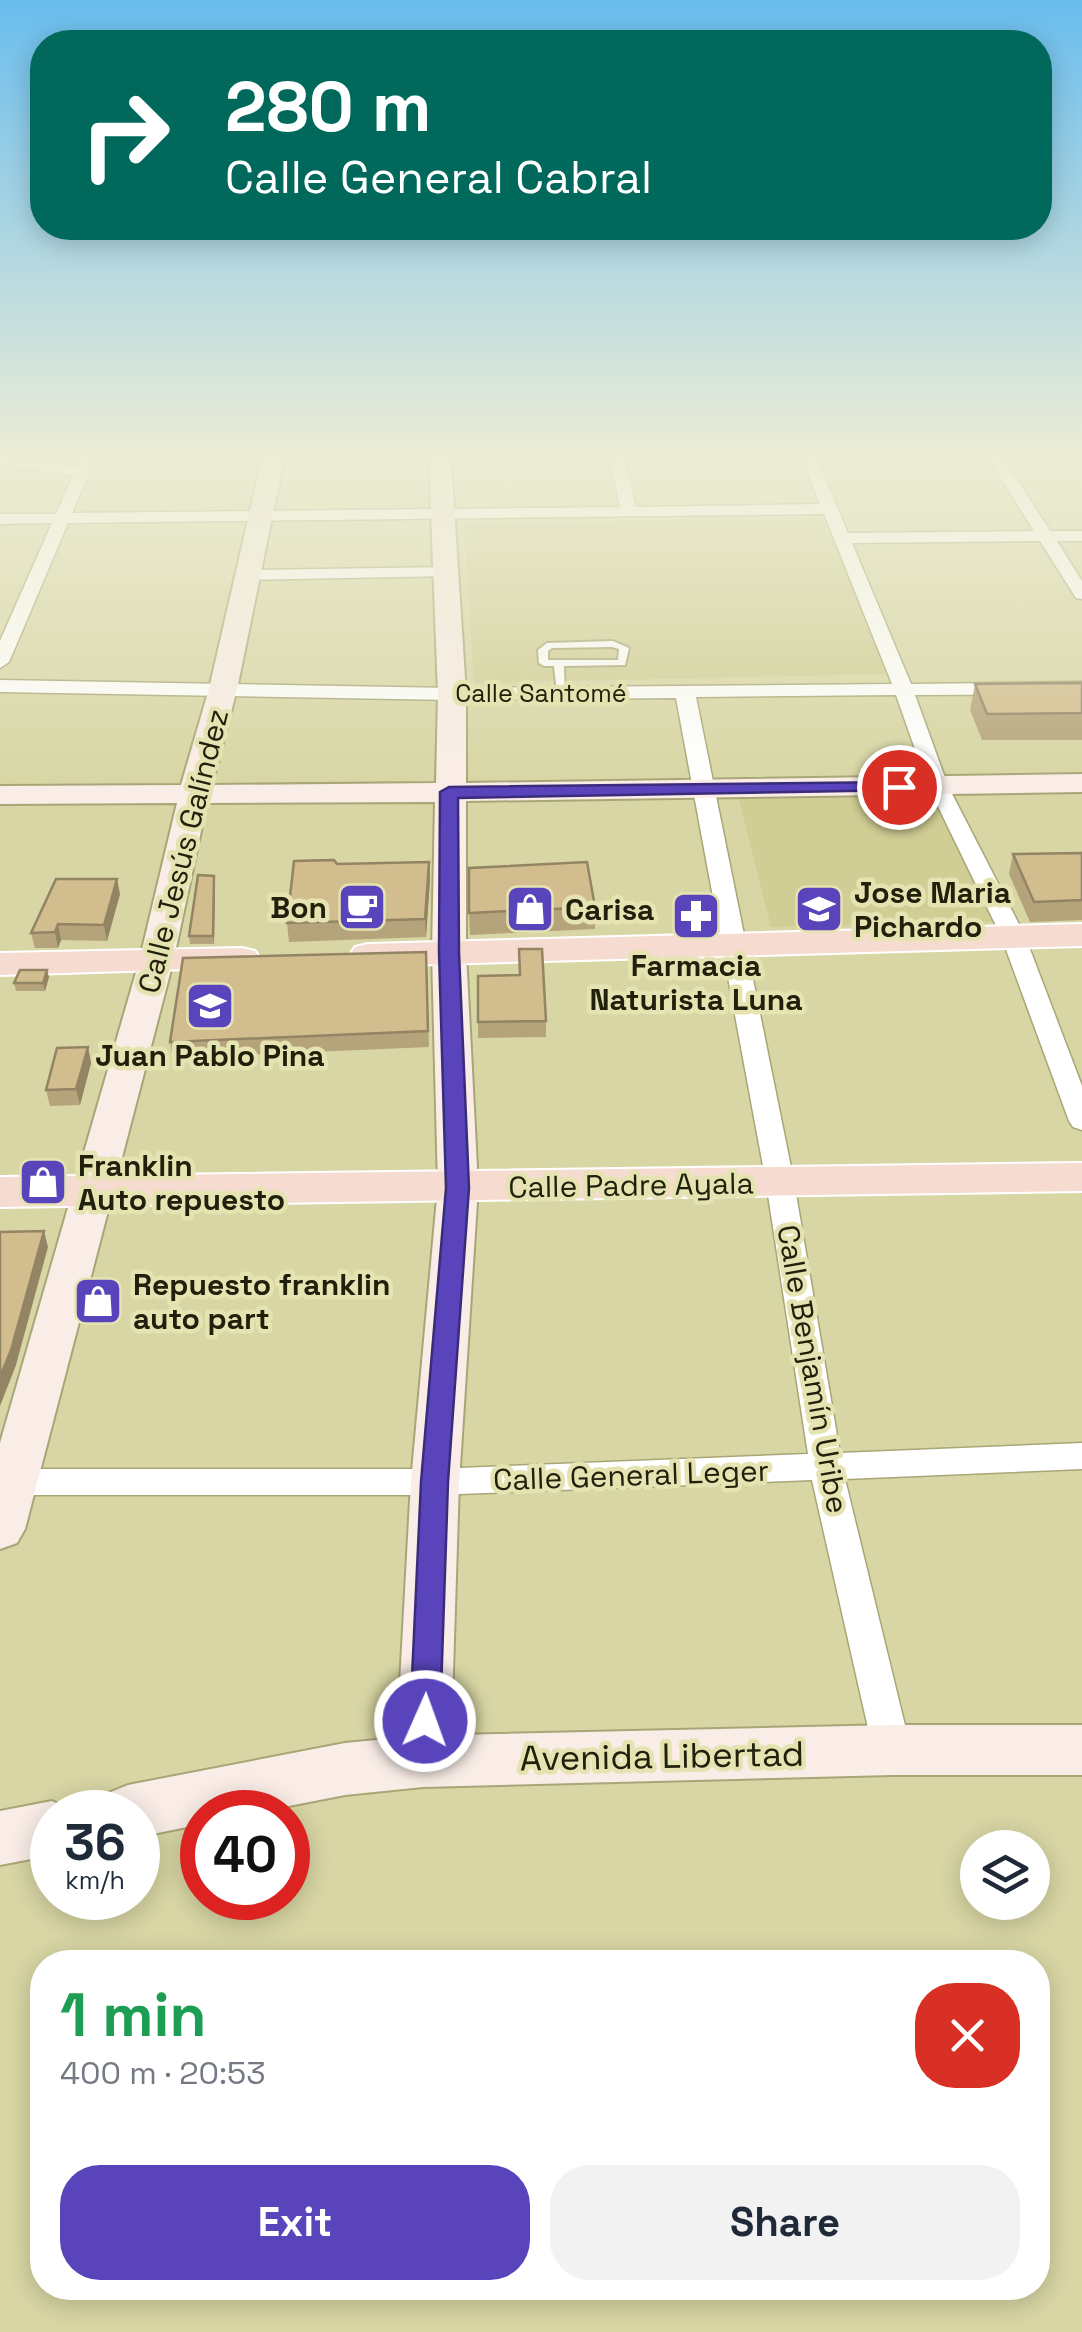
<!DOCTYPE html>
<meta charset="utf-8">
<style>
:root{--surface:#fff;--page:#f2f2f3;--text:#1f2937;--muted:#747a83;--accent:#5a44bc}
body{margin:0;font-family:"Space Grotesk",sans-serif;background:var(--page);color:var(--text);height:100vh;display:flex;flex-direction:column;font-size:38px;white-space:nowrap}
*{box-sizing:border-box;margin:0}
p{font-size:32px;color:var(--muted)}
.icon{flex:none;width:55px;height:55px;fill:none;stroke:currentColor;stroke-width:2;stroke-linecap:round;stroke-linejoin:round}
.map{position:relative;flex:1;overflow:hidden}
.side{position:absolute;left:30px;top:1950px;width:1020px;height:350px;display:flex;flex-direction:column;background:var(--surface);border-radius:40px;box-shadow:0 5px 25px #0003}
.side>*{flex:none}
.top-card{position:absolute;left:30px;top:30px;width:1022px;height:210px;border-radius:40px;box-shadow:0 5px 25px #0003;background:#00695c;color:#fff;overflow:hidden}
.buttons{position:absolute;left:960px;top:1830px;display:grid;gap:20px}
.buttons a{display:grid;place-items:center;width:90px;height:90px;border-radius:50%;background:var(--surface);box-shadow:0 5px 25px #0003;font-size:50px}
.speed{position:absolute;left:30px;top:1790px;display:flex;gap:20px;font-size:50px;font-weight:700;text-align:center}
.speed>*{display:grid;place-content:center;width:130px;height:130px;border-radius:50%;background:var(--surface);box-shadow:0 5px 25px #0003;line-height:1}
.speed small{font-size:25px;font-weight:400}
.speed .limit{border:15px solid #d22;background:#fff;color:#111}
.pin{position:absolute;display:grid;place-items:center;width:85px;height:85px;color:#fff;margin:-42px;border:5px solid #fff;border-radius:50%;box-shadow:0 2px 10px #0007}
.me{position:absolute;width:110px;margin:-55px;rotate:2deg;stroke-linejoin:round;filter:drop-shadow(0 0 8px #0008)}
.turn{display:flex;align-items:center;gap:35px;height:210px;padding:0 30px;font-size:45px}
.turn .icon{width:130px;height:130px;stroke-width:2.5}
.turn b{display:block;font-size:70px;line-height:85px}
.round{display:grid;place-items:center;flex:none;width:105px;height:105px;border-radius:40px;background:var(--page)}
.headline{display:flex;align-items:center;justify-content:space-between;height:170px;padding:0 30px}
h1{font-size:60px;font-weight:700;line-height:75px;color:#1e9e55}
.primary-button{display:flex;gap:20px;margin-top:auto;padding:20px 30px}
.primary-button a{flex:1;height:115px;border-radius:40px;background:var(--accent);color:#fff;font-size:40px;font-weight:700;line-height:115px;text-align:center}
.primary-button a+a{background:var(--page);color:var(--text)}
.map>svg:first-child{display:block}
.built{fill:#d0ce94}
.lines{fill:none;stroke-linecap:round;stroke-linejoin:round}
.lane-casing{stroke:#a8a676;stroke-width:4}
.street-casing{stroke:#a8a676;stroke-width:3}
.secondary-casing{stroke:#a8a676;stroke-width:4}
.primary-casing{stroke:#fff;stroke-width:4}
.lane{fill:#fff;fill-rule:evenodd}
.street{fill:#fff;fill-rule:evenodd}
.secondary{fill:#faede7;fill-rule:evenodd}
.primary{fill:#f6dcd0;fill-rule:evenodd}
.wall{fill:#b5a37b}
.shaded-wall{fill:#938464}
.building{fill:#d2bd8f;stroke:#938464;stroke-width:2.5}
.route{fill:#5a44bc;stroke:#3a2c7a;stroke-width:2.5}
.labels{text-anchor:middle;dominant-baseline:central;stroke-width:9;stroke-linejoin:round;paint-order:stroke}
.far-street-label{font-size:25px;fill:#21200c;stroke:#e5e3b1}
.street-label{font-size:30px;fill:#21200c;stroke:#e5e3b1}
.poi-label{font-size:30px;font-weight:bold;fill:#21200c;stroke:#e5e3b1;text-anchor:start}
.near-street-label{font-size:35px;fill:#21200c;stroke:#e5e3b1}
</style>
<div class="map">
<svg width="1082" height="2332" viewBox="0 0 1082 2332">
<rect width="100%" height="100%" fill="#d8d6a4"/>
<g class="built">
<path d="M 822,519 L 890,674 L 474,683 L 464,523 Z"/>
<path d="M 952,790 L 1009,921 L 771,927 L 738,796 Z"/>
</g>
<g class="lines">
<g class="lane-casing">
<path id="lane" d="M 613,641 L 629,648 L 625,665 L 564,666 L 565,695 L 557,693 L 554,666 L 544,666 L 539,663 L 538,650 L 547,643 ZM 612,647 L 619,649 L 618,660 L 548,660 L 548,651 L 552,648 Z"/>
</g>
<g class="street-casing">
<g id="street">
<path d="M 0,459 L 77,467 L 80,459 L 95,459 L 72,513 L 620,507 L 610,459 L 625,459 L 636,507 L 820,504 L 802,459 L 817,459 L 848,533 L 1034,531 L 989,459 L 1004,459 L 1050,531 L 1082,531 L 1082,541 L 1057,541 L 1082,581 L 1082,599 L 1076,598 L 1040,541 L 852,543 L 911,684 L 1082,682 L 1082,694 L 915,695 L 948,786 L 1025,936 L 1082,1086 L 1082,1130 L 1073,1127 L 1069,1121 L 1001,936 L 928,786 L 896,695 L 696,697 L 794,1182 L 840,1453 L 1082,1443 L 1082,1469 L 845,1479 L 911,1750 L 905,1762 L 892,1767 L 879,1762 L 873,1750 L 812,1480 L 435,1495 L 0,1495 L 0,1469 L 435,1469 L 808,1454 L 766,1182 L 676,698 L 452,700 L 0,692 L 0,680 L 452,688 L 892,684 L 824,514 L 68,523 L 9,662 L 0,668 L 0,641 L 52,523 L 0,524 L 0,514 L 56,514 L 73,475 L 0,465 Z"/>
<path d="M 447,567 L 453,568 L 453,576 L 247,580 L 238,575 L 247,570 Z"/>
</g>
</g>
<g class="secondary-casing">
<g id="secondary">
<path d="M 262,459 L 284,459 L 237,689 L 212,785 L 436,783 L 438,694 L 429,459 L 451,459 L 466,694 L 466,783 L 1082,774 L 1082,792 L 466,801 L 466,952 L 478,1187 L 459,1482 L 451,1735 L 892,1725 L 1082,1725 L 1082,1775 L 892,1775 L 423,1787 L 345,1795 L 258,1812 L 202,1812 L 202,1824 L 138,1837 L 138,1812 L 100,1812 L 108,1793 L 128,1785 L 345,1743 L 397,1738 L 411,1482 L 438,1187 L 432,952 L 435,802 L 207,803 L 173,962 L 25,1529 L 17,1543 L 0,1549 L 0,1443 L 139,962 L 177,803 L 0,804 L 0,786 L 181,785 L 209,689 Z"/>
<path d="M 52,1801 L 74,1812 L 52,1812 L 52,1855 L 0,1865 L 0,1811 Z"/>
</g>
</g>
<g class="primary-casing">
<g id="primary">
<path d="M 1082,924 L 1082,946 L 368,966 L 355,963 L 350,955 L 355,947 L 368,944 Z"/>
<path d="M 242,948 L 255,951 L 260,959 L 255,967 L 0,975 L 0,953 Z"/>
<path d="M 1082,1163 L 1082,1191 L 0,1207 L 0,1177 Z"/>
</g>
</g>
<use href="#lane" class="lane"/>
<use href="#street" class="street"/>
<use href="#secondary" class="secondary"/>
<use href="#primary" class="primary"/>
</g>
<g class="wall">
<path d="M 1082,683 L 1082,740 L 982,740 L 970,710 L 975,684 Z"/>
<path d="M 1082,853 L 1082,920 L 1030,922 L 1009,874 L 1013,854 Z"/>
<path d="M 429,862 L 430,880 L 426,937 L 289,942 L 287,923 Z"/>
<path d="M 214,876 L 214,944 L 190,944 L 189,936 Z"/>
<path d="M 120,894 L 107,941 L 61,940 L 58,948 L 35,948 L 31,933 Z"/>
<path d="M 595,907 L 595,929 L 470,935 L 469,913 Z"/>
<path d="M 426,952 L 429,1047 L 173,1058 L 170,1042 Z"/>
<path d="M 520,975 L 546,1021 L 546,1037 L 478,1038 L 478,976 Z"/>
<path d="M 49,977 L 45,991 L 16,991 L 14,983 Z"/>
<path d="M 88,1047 L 91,1063 L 80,1105 L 50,1106 L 46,1090 Z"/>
</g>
<g class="shaded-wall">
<path d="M 429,862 L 430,880 L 426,937 L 425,919 Z"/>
<path d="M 214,876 L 215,884 L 214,944 L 213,936 Z"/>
<path d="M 117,879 L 120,894 L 107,941 L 104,925 Z"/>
<path d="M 58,924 L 61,940 L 58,948 L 55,932 Z"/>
<path d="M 47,970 L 49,977 L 45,991 L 43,983 Z"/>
<path d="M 88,1047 L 91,1063 L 80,1105 L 76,1089 Z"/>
<path d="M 44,1231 L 48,1247 L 16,1365 L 0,1406 L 0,1377 Z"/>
</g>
<g class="building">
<path d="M 1082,683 L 1082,713 L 987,714 L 975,684 Z"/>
<path d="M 1082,853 L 1082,900 L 1034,902 L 1013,854 Z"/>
<path d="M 334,860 L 337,864 L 429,862 L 425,919 L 287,923 L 294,861 Z"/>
<path d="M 587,862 L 595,907 L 469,913 L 469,868 Z"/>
<path d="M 198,875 L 214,876 L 213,936 L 189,936 Z"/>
<path d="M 56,879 L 117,879 L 104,925 L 58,924 L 55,932 L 31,933 Z"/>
<path d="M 519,949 L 542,949 L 546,1021 L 478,1022 L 478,976 L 520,975 Z"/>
<path d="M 426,952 L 428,1031 L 170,1042 L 183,958 Z"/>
<path d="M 20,970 L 47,970 L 43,983 L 14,983 Z"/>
<path d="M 88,1047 L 76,1089 L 46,1090 L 57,1048 Z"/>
<path d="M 44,1231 L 11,1350 L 0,1377 L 0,1232 Z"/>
</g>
<linearGradient id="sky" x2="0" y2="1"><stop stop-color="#69bdee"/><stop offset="0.58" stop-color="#ededd6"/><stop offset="1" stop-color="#ededd6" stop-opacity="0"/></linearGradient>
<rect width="1082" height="786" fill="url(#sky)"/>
<path class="route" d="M 899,782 L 905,783 L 905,790 L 458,798 L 459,952 L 469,1188 L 448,1482 L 440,1721 L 436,1731 L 425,1735 L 414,1731 L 410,1721 L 421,1482 L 446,1188 L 439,952 L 440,792 L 449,787 Z"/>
<defs>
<g id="cafe-square" transform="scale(2.5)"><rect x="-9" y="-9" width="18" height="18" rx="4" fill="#5a44bc" stroke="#e5e3b1"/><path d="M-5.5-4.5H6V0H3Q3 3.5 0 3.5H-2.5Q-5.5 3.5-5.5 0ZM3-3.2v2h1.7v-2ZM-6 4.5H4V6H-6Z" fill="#fff"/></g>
<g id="shop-square" transform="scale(2.5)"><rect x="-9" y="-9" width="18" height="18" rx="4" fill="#5a44bc" stroke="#e5e3b1"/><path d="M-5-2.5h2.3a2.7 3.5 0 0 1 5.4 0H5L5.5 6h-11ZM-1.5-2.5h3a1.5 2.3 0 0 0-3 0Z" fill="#fff"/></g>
<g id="school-square" transform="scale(2.5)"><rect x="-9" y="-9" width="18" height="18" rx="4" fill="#5a44bc" stroke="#e5e3b1"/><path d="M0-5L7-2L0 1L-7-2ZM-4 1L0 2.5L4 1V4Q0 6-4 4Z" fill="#fff"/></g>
<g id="pharmacy-square" transform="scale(2.5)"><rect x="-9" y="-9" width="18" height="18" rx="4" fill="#5a44bc" stroke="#e5e3b1"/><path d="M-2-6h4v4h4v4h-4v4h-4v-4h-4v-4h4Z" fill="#fff"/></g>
</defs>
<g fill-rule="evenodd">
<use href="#cafe-square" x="362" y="907"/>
<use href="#shop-square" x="530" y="909"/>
<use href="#school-square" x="819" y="909"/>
<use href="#pharmacy-square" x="696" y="916"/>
<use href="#school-square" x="210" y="1006"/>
<use href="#shop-square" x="43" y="1182"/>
<use href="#shop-square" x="98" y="1301"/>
</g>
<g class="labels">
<g class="far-street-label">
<text x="541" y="693">Calle Santomé</text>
</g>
<g class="street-label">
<text transform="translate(183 851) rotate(-76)">Calle Jesús Galíndez</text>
<text transform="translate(631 1185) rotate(-1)">Calle Padre Ayala</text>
<text transform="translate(813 1369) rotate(80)">Calle Benjamín Uribe</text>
<text transform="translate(631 1475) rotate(-2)">Calle General Leger</text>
</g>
<g class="poi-label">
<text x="854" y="892">Jose Maria<tspan x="854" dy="34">Pichardo</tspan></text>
<text x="327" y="907" text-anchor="end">Bon</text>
<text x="565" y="909">Carisa</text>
<text x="696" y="965" text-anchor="middle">Farmacia<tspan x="696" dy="34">Naturista Luna</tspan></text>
<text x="210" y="1055" text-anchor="middle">Juan Pablo Pina</text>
<text x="78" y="1165">Franklin<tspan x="78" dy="34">Auto repuesto</tspan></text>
<text x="133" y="1284">Repuesto franklin<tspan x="133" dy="34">auto part</tspan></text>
</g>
<g class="near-street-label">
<text transform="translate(662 1756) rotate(-1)">Avenida Libertad</text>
</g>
</g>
</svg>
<div class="buttons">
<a><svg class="icon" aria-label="layers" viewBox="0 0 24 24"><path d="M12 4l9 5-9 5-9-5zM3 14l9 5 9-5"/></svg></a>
</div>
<div class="speed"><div>36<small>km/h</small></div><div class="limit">40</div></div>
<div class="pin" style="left:899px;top:787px;background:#d93025"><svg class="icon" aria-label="arrive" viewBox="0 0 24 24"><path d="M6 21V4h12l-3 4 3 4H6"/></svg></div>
<svg class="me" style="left:425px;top:1721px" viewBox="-20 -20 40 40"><circle r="17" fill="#5a44bc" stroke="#fff" stroke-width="3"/><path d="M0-11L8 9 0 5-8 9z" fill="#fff"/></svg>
<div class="top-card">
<div class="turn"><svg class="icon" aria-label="right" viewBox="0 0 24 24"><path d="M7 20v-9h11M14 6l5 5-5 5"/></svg><div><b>280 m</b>Calle General Cabral</div></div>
</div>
<section class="side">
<div class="headline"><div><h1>1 min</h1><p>400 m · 20:53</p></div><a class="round" style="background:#d93025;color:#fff"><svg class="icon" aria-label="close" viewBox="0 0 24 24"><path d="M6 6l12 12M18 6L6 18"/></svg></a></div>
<div class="primary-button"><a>Exit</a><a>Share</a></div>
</section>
</div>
